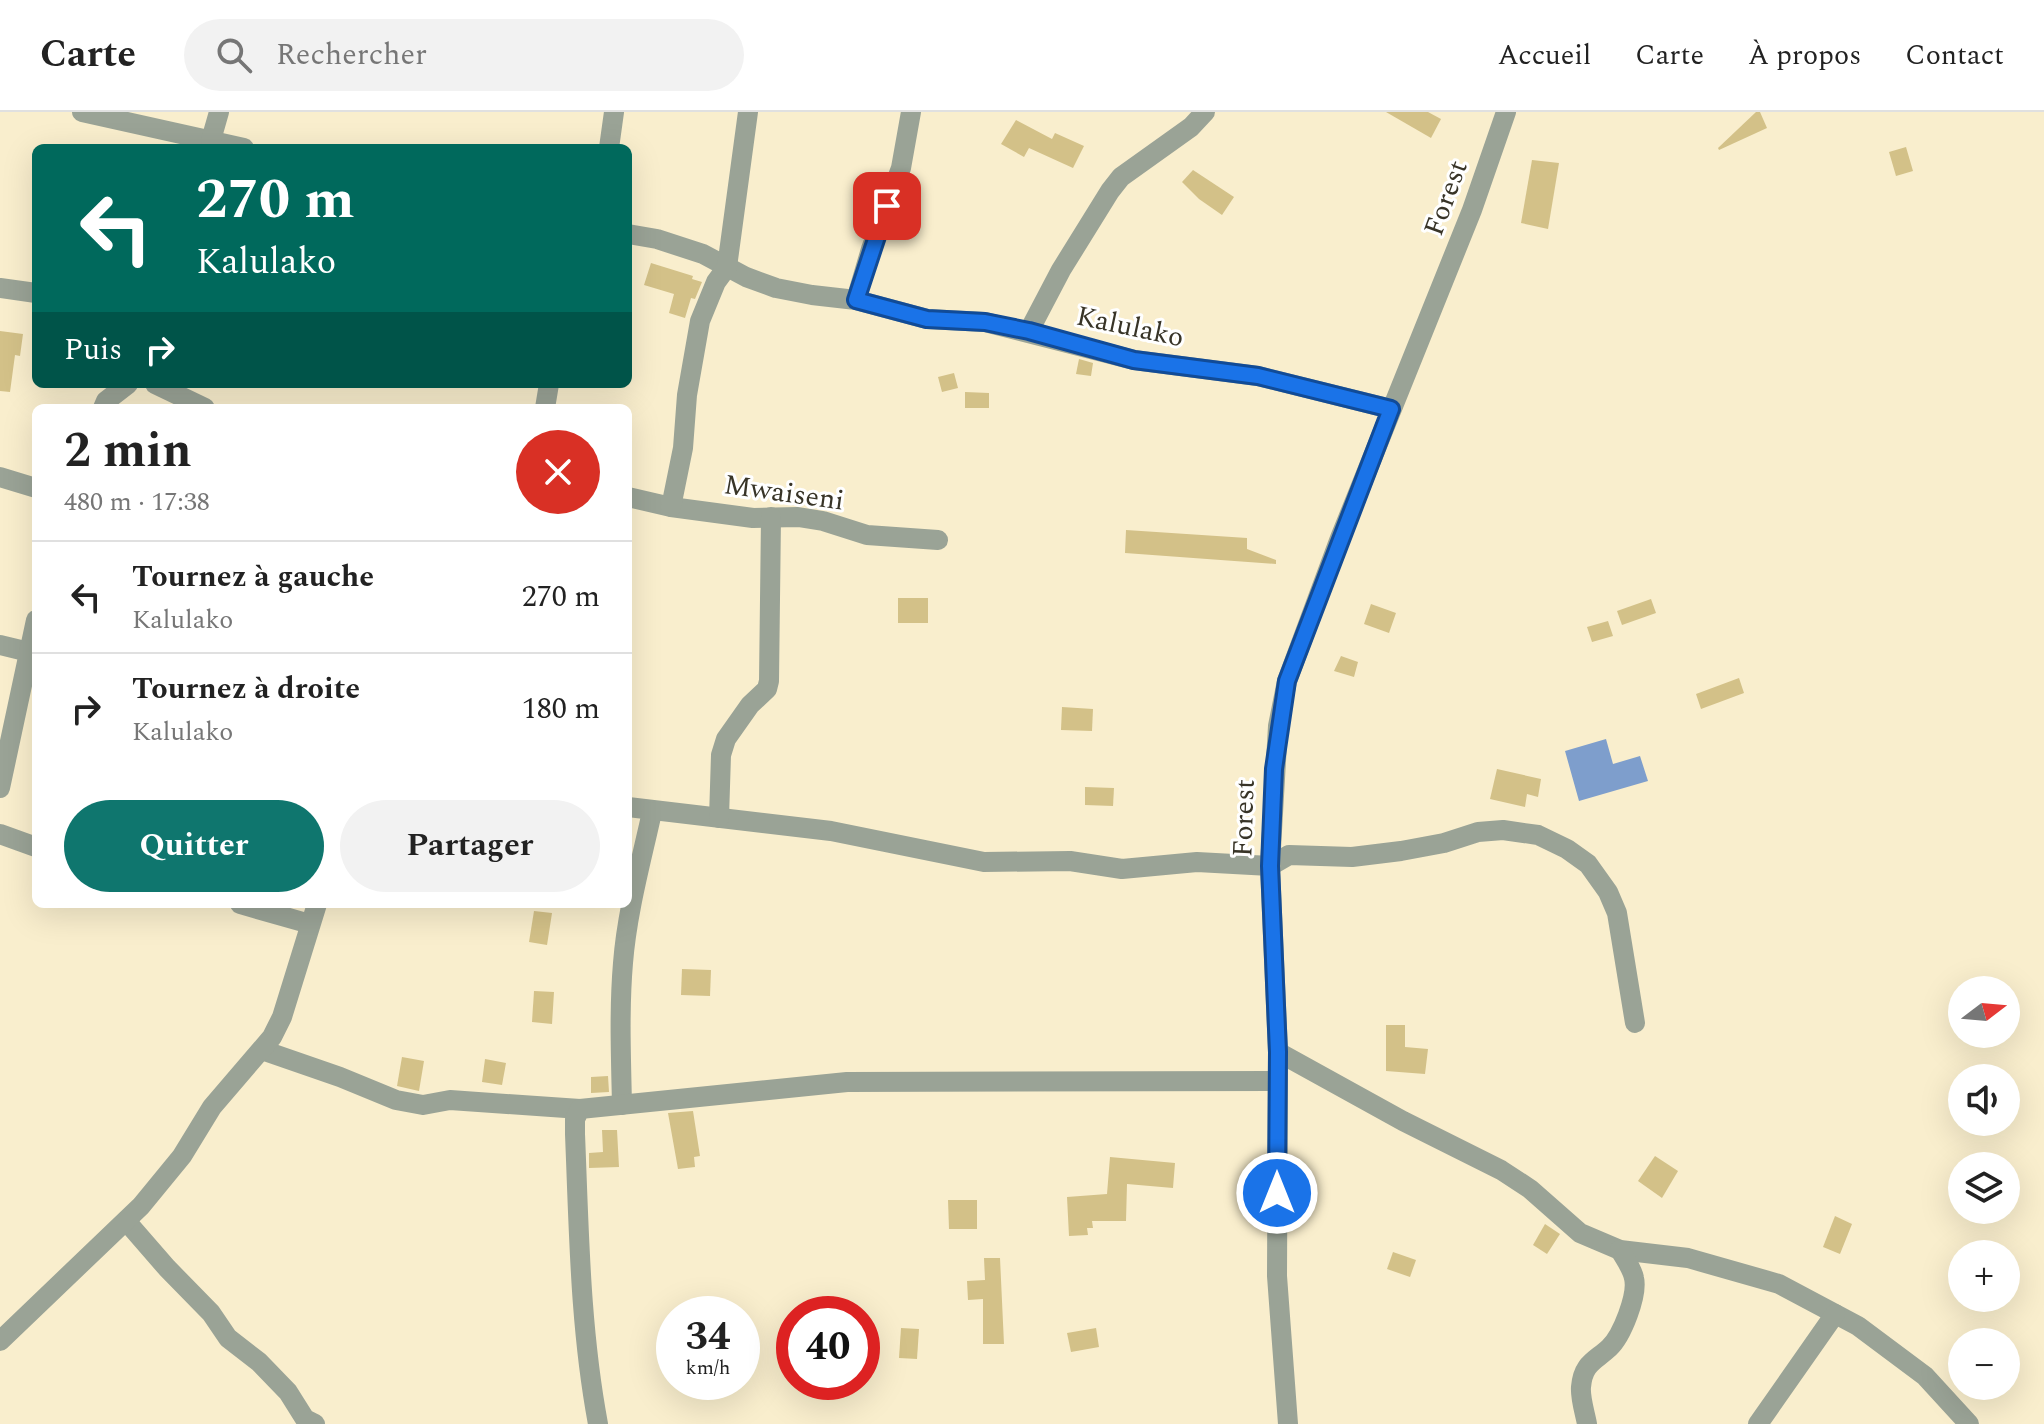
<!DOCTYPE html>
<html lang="fr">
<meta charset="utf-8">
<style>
:root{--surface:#fff;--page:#f2f2f2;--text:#222;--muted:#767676;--line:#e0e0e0;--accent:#0f766e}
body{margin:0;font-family:Spectral,serif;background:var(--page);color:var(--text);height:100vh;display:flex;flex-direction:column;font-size:30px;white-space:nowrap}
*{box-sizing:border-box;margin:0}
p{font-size:26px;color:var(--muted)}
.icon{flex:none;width:44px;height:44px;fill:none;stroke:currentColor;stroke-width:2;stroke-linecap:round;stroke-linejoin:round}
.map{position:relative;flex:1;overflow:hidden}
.sheet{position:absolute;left:32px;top:292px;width:600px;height:504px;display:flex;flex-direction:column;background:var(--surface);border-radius:12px;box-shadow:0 8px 32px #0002}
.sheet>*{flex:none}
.top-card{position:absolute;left:32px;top:32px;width:600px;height:244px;border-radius:12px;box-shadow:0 8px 32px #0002;background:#00695c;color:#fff;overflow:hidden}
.needle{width:52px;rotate:74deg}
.buttons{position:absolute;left:1948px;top:864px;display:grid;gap:16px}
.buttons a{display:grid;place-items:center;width:72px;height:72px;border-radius:50%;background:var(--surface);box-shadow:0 8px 32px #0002;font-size:40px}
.speed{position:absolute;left:656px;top:1184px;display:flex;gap:16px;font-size:40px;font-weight:700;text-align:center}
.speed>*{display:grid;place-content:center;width:104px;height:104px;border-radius:50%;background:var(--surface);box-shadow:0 8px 32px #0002;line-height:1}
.speed small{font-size:20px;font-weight:400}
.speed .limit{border:12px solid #d22;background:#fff;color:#111}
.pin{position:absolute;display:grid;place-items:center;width:68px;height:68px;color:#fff;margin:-34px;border-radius:16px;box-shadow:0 4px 12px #0006}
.me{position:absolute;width:88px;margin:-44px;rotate:0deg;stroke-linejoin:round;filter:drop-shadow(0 0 6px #0008)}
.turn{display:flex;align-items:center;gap:28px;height:168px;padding:0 32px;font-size:36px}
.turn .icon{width:104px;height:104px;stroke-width:2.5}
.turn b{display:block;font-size:56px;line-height:68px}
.then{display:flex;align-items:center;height:76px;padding:0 32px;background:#0003;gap:16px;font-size:30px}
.round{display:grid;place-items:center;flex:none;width:84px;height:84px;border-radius:42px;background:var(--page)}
.overview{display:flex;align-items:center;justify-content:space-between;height:136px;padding:0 32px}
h1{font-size:48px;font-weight:700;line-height:60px}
.action{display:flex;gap:16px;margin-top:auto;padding:16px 32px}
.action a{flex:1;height:92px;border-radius:48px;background:var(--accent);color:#fff;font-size:32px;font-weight:700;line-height:92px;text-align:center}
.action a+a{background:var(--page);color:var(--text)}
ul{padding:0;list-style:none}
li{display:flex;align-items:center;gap:24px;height:112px;padding:0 32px;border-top:2px solid var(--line)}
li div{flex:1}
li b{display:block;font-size:30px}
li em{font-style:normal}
header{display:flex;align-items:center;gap:48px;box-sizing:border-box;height:112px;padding:0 40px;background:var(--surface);border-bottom:2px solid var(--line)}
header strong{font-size:38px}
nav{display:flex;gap:44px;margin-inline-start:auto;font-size:28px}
.search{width:560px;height:72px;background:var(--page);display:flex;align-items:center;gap:20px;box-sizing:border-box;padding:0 28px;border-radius:44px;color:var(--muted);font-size:30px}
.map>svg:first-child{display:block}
.water{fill:#7e9ecc}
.building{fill:#d3c188}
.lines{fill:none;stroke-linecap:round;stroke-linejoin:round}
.minor{stroke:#9aa396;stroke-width:20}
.route-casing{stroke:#114b97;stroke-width:20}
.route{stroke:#1a73e8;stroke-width:14}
.labels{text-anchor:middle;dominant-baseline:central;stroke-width:6;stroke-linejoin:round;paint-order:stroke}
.street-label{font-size:28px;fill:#383427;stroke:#fff}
</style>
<header>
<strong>Carte</strong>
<div class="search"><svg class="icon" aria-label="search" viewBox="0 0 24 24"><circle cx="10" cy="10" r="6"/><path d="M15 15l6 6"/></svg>Rechercher</div>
<nav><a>Accueil</a><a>Carte</a><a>À propos</a><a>Contact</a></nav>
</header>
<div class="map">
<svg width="2044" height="1312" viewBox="0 0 2044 1312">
<rect width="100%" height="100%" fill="#f9eecd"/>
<path class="water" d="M 1606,627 L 1613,652 L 1640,644 L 1648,669 L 1579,689 L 1565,639 Z"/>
<g class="building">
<path d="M 1386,0 L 1428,0 L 1441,7 L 1431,26 Z"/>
<path d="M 1756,0 L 1760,0 L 1767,16 L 1719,38 L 1718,36 Z"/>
<path d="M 1016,8 L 1052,27 L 1055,21 L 1084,34 L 1073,56 L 1029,36 L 1024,45 L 1001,32 Z"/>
<path d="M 1906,35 L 1913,59 L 1896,64 L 1889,40 Z"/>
<path d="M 1532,48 L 1559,51 L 1548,117 L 1521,111 Z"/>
<path d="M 1193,58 L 1234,85 L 1222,103 L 1199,87 L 1182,70 Z"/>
<path d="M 651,151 L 693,164 L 692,167 L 702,170 L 695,187 L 691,186 L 685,206 L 669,201 L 674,182 L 644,173 Z"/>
<path d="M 0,219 L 23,222 L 20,244 L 15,243 L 10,280 L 0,279 Z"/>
<path d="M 1079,247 L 1093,251 L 1091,264 L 1076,262 Z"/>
<path d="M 954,261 L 958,276 L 942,280 L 938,265 Z"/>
<path d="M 965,280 L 989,281 L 989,296 L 965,296 Z"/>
<path d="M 1126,418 L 1247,426 L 1247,437 L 1276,448 L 1276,452 L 1125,441 Z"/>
<rect x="898" y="486" width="30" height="25"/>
<path d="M 1651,487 L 1656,501 L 1622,513 L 1617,499 Z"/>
<path d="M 1371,492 L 1396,501 L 1389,521 L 1364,512 Z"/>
<path d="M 1608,509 L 1613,524 L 1592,530 L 1587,515 Z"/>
<path d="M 1341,544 L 1358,550 L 1354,565 L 1334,559 Z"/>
<path d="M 1739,566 L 1744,581 L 1701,597 L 1696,582 Z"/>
<path d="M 1062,595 L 1093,597 L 1092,619 L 1061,618 Z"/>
<path d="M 1497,657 L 1541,667 L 1538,685 L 1527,682 L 1525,695 L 1490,687 Z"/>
<path d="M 1085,675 L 1114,676 L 1113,694 L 1085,693 Z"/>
<path d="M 534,799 L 552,801 L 547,833 L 529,830 Z"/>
<path d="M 682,857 L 711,858 L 710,884 L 681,883 Z"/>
<path d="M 534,879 L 554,880 L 552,912 L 532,910 Z"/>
<path d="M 1386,913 L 1405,913 L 1405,935 L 1428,937 L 1425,962 L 1386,959 Z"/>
<path d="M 402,945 L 424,949 L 419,979 L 397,974 Z"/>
<path d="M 485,947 L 506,951 L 502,973 L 482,970 Z"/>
<path d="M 608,964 L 609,980 L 591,981 L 591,965 Z"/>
<path d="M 693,999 L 700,1044 L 694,1045 L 695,1055 L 678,1057 L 668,1001 Z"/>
<path d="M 602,1018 L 617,1018 L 619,1055 L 589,1056 L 589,1041 L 603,1040 Z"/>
<path d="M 1655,1044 L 1678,1059 L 1662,1086 L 1638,1069 Z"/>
<path d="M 1110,1045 L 1175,1051 L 1173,1076 L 1127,1072 L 1126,1109 L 1092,1109 L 1093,1116 L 1087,1116 L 1088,1123 L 1069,1124 L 1067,1085 L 1107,1082 Z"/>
<path d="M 948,1088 L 977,1088 L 977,1117 L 949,1117 Z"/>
<path d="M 1835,1104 L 1852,1112 L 1840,1142 L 1823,1135 Z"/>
<path d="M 1545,1112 L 1560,1122 L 1547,1142 L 1533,1133 Z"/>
<path d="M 1393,1140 L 1416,1148 L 1410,1165 L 1387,1157 Z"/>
<path d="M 984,1146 L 1000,1146 L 1004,1232 L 983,1232 L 983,1187 L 968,1188 L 967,1169 L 985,1168 Z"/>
<path d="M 901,1216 L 919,1217 L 917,1247 L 899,1246 Z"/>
<path d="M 1096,1216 L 1099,1235 L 1071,1240 L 1067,1221 Z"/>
</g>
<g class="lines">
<g class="minor">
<path d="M 82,0 L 244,36"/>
<path d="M 211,28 L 219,0"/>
<path d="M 609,36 L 614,0"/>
<path d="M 628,122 L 657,127 L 703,142 L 746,165 L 776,176 L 812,183 L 856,188 L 927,207 L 985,210 L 1134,248 L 1258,264 L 1391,297"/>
<path d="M 0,176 L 36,181"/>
<path d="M 856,188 L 871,137 L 901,56 L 911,0"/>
<path d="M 1029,219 L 1061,158 L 1110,79 L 1121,65 L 1191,15 L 1205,0"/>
<path d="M 155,272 L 205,296"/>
<path d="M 103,296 L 106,289 L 128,272"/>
<path d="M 545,296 L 549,272"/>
<path d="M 0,365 L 36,376"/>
<path d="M 628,385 L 671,395 L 753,406 L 798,405 L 823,409 L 867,423 L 938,428"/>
<path d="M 671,395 L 683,336 L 687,283 L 700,209 L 716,170 L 727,155 L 748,0"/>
<path d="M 0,533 L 29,540"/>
<path d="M 0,676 L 36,508"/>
<path d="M 628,695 L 831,719 L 984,750 L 1070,749 L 1122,757 L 1197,750 L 1270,754 L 1289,743 L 1352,745 L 1401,739 L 1444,731 L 1478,720 L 1503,718 L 1538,723 L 1567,737 L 1588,752 L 1608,780 L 1617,801 L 1635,911"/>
<path d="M 719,706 L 721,643 L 726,627 L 750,593 L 767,577 L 769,569 L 771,405"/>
<path d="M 0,722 L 36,735"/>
<path d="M 240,792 L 310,812"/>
<path d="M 262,938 L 340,965 L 396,988 L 423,993 L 450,988 L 580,997"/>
<path d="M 1278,940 L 1403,1009 L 1501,1058 L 1530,1077 L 1580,1121 L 1620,1138 L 1688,1146 L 1779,1172 L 1858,1214 L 1925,1264 L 1969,1312"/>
<path d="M 622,993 C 621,946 619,898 623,851 C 627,800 641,750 652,700"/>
<path d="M 127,1110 L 167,1156 L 211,1201 L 228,1226 L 259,1250 L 288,1280 L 305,1307 L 315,1312"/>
<path d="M 0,1229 L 141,1094 L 182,1044 L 212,995 L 272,925 L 282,905 L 317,792"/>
<path d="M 598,1312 C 580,1216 579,1119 575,1022 L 575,1007 L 580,997 L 847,970 L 1277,969"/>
<path d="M 1288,1312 L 1277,1164 L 1278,940 L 1270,754 L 1278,614 L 1287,569 L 1340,426 L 1472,98 L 1506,0"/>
<path d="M 1587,1312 C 1585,1301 1580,1286 1581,1275 C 1583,1251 1595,1249 1609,1236 C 1622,1224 1638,1183 1634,1166 C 1632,1156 1625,1147 1620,1138"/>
<path d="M 1758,1312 L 1835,1202"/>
</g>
</g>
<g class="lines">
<g class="route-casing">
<path id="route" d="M 887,94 L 856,188 L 927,207 L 985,210 L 1029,219 L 1134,248 L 1258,264 L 1391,297 L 1287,569 L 1274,657 L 1270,754 L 1278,940 L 1277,1081"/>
</g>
<use href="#route" class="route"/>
</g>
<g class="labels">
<g class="street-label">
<text transform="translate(1446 86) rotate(-70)">Forest</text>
<text transform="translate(1130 215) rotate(12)">Kalulako</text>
<text transform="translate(784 381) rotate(8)">Mwaiseni</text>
<text transform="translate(1244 706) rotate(-88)">Forest</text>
</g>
</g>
</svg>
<div class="buttons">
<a><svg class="needle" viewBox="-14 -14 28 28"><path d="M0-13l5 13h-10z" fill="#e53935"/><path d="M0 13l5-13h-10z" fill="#767676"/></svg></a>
<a><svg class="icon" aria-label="sound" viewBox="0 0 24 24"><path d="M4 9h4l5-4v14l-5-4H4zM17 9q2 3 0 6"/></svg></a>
<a><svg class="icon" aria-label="layers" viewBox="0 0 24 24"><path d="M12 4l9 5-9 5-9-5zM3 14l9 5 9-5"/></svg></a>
<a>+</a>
<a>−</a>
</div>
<div class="speed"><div>34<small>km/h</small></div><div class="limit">40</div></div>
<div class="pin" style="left:887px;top:94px;background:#d93025"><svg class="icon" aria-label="arrive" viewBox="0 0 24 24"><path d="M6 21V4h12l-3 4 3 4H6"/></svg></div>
<svg class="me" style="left:1277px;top:1081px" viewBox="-20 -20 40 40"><circle r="17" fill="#1a73e8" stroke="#fff" stroke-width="3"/><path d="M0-11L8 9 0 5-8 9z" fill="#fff"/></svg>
<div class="top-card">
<div class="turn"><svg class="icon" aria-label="left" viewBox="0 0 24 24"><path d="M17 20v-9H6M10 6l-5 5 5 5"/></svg><div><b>270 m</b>Kalulako</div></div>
<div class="then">Puis<svg class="icon" aria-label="right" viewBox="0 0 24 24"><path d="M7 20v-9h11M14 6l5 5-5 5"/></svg></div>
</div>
<section class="sheet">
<div class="overview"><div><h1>2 min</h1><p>480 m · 17:38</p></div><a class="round" style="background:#d93025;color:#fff"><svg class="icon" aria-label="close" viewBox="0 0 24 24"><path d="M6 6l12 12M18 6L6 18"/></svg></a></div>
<ul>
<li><svg class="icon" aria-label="left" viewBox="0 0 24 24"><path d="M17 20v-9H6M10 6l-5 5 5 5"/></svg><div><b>Tournez à gauche</b><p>Kalulako</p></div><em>270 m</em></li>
<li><svg class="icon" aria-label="right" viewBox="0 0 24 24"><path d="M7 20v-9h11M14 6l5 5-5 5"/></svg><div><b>Tournez à droite</b><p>Kalulako</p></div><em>180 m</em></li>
</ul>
<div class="action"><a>Quitter</a><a>Partager</a></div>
</section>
</div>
